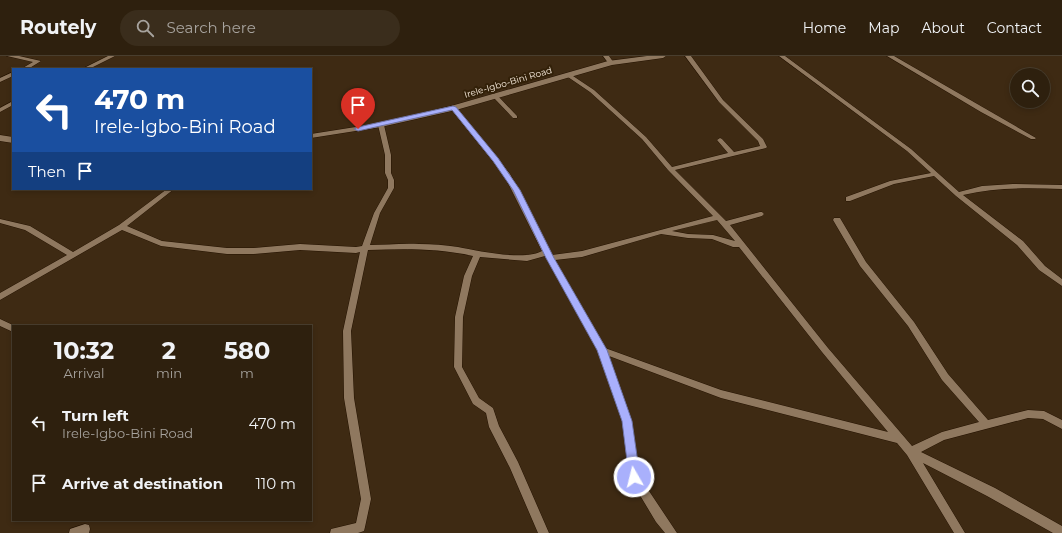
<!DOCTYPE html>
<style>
:root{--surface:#2e200e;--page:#3a2d1c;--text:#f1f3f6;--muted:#a7a39e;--line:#493e2e}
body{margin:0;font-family:Montserrat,sans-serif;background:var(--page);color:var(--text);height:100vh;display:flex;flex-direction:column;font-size:15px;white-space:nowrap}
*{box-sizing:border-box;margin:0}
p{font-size:13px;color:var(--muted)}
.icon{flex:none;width:22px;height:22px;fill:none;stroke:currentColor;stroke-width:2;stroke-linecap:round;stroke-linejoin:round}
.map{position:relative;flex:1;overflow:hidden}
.sheet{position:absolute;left:12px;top:269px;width:300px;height:196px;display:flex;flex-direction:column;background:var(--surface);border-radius:0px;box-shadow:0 2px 6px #0003,0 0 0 1px var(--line)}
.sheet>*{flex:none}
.hud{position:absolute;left:12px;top:12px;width:300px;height:122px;border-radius:0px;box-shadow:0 2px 6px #0003,0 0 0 1px var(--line);background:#1a4fa0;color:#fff;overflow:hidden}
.buttons{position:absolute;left:1010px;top:12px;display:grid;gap:8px}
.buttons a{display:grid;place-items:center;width:40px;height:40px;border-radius:50%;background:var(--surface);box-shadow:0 2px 6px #0003,0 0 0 1px var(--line);font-size:20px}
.pin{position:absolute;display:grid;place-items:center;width:34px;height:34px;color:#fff;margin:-41px -17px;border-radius:50% 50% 50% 0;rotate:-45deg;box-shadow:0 0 4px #0007}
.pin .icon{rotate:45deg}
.me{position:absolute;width:44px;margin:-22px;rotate:352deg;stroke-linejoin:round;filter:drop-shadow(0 0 3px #0008)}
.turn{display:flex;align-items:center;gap:14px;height:84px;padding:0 16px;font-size:18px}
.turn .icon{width:52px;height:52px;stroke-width:2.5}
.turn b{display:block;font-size:28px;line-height:34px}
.then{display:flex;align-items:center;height:38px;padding:0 16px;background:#0003;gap:8px;font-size:15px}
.eta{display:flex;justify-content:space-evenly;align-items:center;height:68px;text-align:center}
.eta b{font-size:24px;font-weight:700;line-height:28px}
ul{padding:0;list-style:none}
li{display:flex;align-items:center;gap:12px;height:60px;padding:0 16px}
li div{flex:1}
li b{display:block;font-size:15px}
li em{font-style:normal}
header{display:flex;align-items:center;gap:24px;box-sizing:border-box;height:56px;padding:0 20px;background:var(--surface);border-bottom:1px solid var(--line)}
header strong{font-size:19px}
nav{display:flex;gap:22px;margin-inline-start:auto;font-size:14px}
.search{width:280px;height:36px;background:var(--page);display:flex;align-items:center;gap:10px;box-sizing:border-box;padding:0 14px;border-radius:22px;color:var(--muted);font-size:15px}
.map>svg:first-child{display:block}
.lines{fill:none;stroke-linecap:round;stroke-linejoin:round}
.street-casing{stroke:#241200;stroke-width:1}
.secondary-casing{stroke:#241200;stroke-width:1}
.street{fill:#8f785f;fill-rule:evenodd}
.secondary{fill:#8f785f;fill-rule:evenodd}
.route{fill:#a9b0fc;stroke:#6e72a4}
.labels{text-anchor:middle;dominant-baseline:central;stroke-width:4;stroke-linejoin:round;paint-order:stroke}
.far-street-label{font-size:9px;fill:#f9eddf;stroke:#332109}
</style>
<header>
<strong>Routely</strong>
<div class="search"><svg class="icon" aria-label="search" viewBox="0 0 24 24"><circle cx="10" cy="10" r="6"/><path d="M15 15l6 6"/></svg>Search here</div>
<nav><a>Home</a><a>Map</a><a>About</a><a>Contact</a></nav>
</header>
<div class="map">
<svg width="1062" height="477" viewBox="0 0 1062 477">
<rect width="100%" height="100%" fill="#3e2a13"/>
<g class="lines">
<g class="street-casing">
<g id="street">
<path d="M 7,0 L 19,0 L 41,5 L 28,13 L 21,13 L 33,6 Z"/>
<path d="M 108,0 L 115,0 L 89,13 L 82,13 Z"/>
<path d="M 603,0 L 609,0 L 614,7 L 613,8 L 609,8 Z"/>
<path d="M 685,0 L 691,0 L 723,44 L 763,83 L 767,91 L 766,92 L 675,114 L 726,165 L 760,156 L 762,156 L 764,158 L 762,160 L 730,169 L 828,292 L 912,390 L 942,376 L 979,366 L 942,324 L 908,270 L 860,210 L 833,164 L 834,162 L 840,162 L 866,206 L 914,266 L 948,318 L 988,364 L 1028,354 L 1044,355 L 1062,364 L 1062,373 L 1043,363 L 1028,362 L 944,384 L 921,396 L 995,432 L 1062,470 L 1062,477 L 1053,477 L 987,440 L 923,407 L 965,477 L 954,477 L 907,399 L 897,387 L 721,342 L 609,300 L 632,365 L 639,420 L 677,477 L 665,477 L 656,466 L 629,421 L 622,365 L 598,295 L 545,200 L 527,205 L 480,201 L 472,220 L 463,261 L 462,311 L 479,342 L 493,352 L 499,370 L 518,406 L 549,477 L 538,477 L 510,412 L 489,371 L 486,357 L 473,348 L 454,311 L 455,261 L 464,220 L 473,200 C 437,192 404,193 368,194 L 351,275 L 354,342 L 371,443 L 365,471 L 364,475 L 358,477 L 330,477 L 331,473 L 356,467 L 361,443 L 344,342 L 343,275 L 360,196 L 356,197 L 300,194 L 254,198 L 227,198 L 161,190 L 122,174 L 0,244 L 0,237 L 67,199 L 25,174 L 0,167 L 0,163 L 30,170 L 73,196 L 119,169 L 167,133 L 174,133 L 127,170 L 162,185 L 227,192 L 254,192 L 300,188 L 356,191 L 362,190 L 374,157 L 388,132 L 388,124 L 385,117 L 385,99 L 378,69 L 381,67 L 384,69 L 391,99 L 391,117 L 394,124 L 394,132 L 380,157 L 370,189 C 386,189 402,187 419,188 C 432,188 445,189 458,191 C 478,195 525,205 542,195 L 504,119 L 451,53 L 450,52 L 453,50 L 455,51 L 510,118 L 552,199 L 582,195 L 713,160 L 668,114 L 642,83 L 590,36 L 565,19 L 570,18 L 594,34 L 646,81 L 672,111 L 728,97 L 717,84 L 720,82 L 722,83 L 734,96 L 760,90 L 758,85 L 719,46 ZM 717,164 L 735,185 L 713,179 L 688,178 L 672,175 ZM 661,178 L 688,182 L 712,183 L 733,191 L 739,191 L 822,296 L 888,376 L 721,334 L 605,292 L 555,204 L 582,201 Z"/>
<path d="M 779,0 L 785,0 L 911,93 L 959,136 L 982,130 L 1013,128 L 1062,129 L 1062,133 C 1029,132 996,131 963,139 L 1023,185 L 1045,210 L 1062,223 L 1062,230 L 1039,214 L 1017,189 L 956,140 L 934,120 L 894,128 L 850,145 L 846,145 L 846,141 L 890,125 L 931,117 L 907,95 Z"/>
<path d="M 887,0 L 894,0 L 1036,82 L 1035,83 L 1031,83 L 981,56 Z"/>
<path d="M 13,16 L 13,20 L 0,26 L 0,22 Z"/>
<path d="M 493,39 L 497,39 L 517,60 L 517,62 L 513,62 L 493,41 Z"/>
<path d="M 13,45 L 13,49 L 0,56 L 0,52 Z"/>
<path d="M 0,263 L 15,270 L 13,270 L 13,276 L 0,270 Z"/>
<path d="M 85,468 L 89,469 L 90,473 L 89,477 L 69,477 L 70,473 Z"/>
</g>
</g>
<g class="secondary-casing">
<g id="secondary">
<path d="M 647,0 L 666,0 L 663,2 L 612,9 L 456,54 L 381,71 L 311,82 L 311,78 L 381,67 L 451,50 L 608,5 Z"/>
<path d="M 0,79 L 13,81 L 13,87 L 0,85 Z"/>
</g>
</g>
<use href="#street" class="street"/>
<use href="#secondary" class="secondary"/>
</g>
<path class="route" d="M 453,50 L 456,51 L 498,102 L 520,134 L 554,202 L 607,294 L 632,365 L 640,421 L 639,425 L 634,427 L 630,425 L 629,421 L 622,365 L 597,294 L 546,202 L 513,134 L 493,105 L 452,54 L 358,75 L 354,73 L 358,71 Z"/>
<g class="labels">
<g class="far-street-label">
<text transform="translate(508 26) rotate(-16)">Irele-Igbo-Bini Road</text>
</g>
</g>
</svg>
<div class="buttons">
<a><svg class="icon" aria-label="search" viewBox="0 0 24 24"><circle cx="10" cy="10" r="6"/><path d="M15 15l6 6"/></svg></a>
</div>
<div class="pin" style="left:358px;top:73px;background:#d93025"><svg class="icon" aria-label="arrive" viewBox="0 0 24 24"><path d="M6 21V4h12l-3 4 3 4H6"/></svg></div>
<svg class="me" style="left:634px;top:421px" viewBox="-20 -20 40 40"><circle r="17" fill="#a9b0fc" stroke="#fff" stroke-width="3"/><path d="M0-11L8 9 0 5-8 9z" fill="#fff"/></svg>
<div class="hud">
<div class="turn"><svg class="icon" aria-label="left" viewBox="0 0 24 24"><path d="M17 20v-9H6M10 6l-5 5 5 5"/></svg><div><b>470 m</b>Irele-Igbo-Bini Road</div></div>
<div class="then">Then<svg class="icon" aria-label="arrive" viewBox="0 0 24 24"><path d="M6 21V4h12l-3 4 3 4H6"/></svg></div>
</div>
<section class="sheet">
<div class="eta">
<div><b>10:32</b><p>Arrival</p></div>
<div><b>2</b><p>min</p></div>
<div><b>580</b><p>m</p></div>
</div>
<ul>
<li><svg class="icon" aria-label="left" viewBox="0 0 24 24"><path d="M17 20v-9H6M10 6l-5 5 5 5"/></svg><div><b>Turn left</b><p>Irele-Igbo-Bini Road</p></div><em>470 m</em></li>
<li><svg class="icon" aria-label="arrive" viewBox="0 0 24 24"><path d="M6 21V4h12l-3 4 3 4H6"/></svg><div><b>Arrive at destination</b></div><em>110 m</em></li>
</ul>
</section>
</div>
